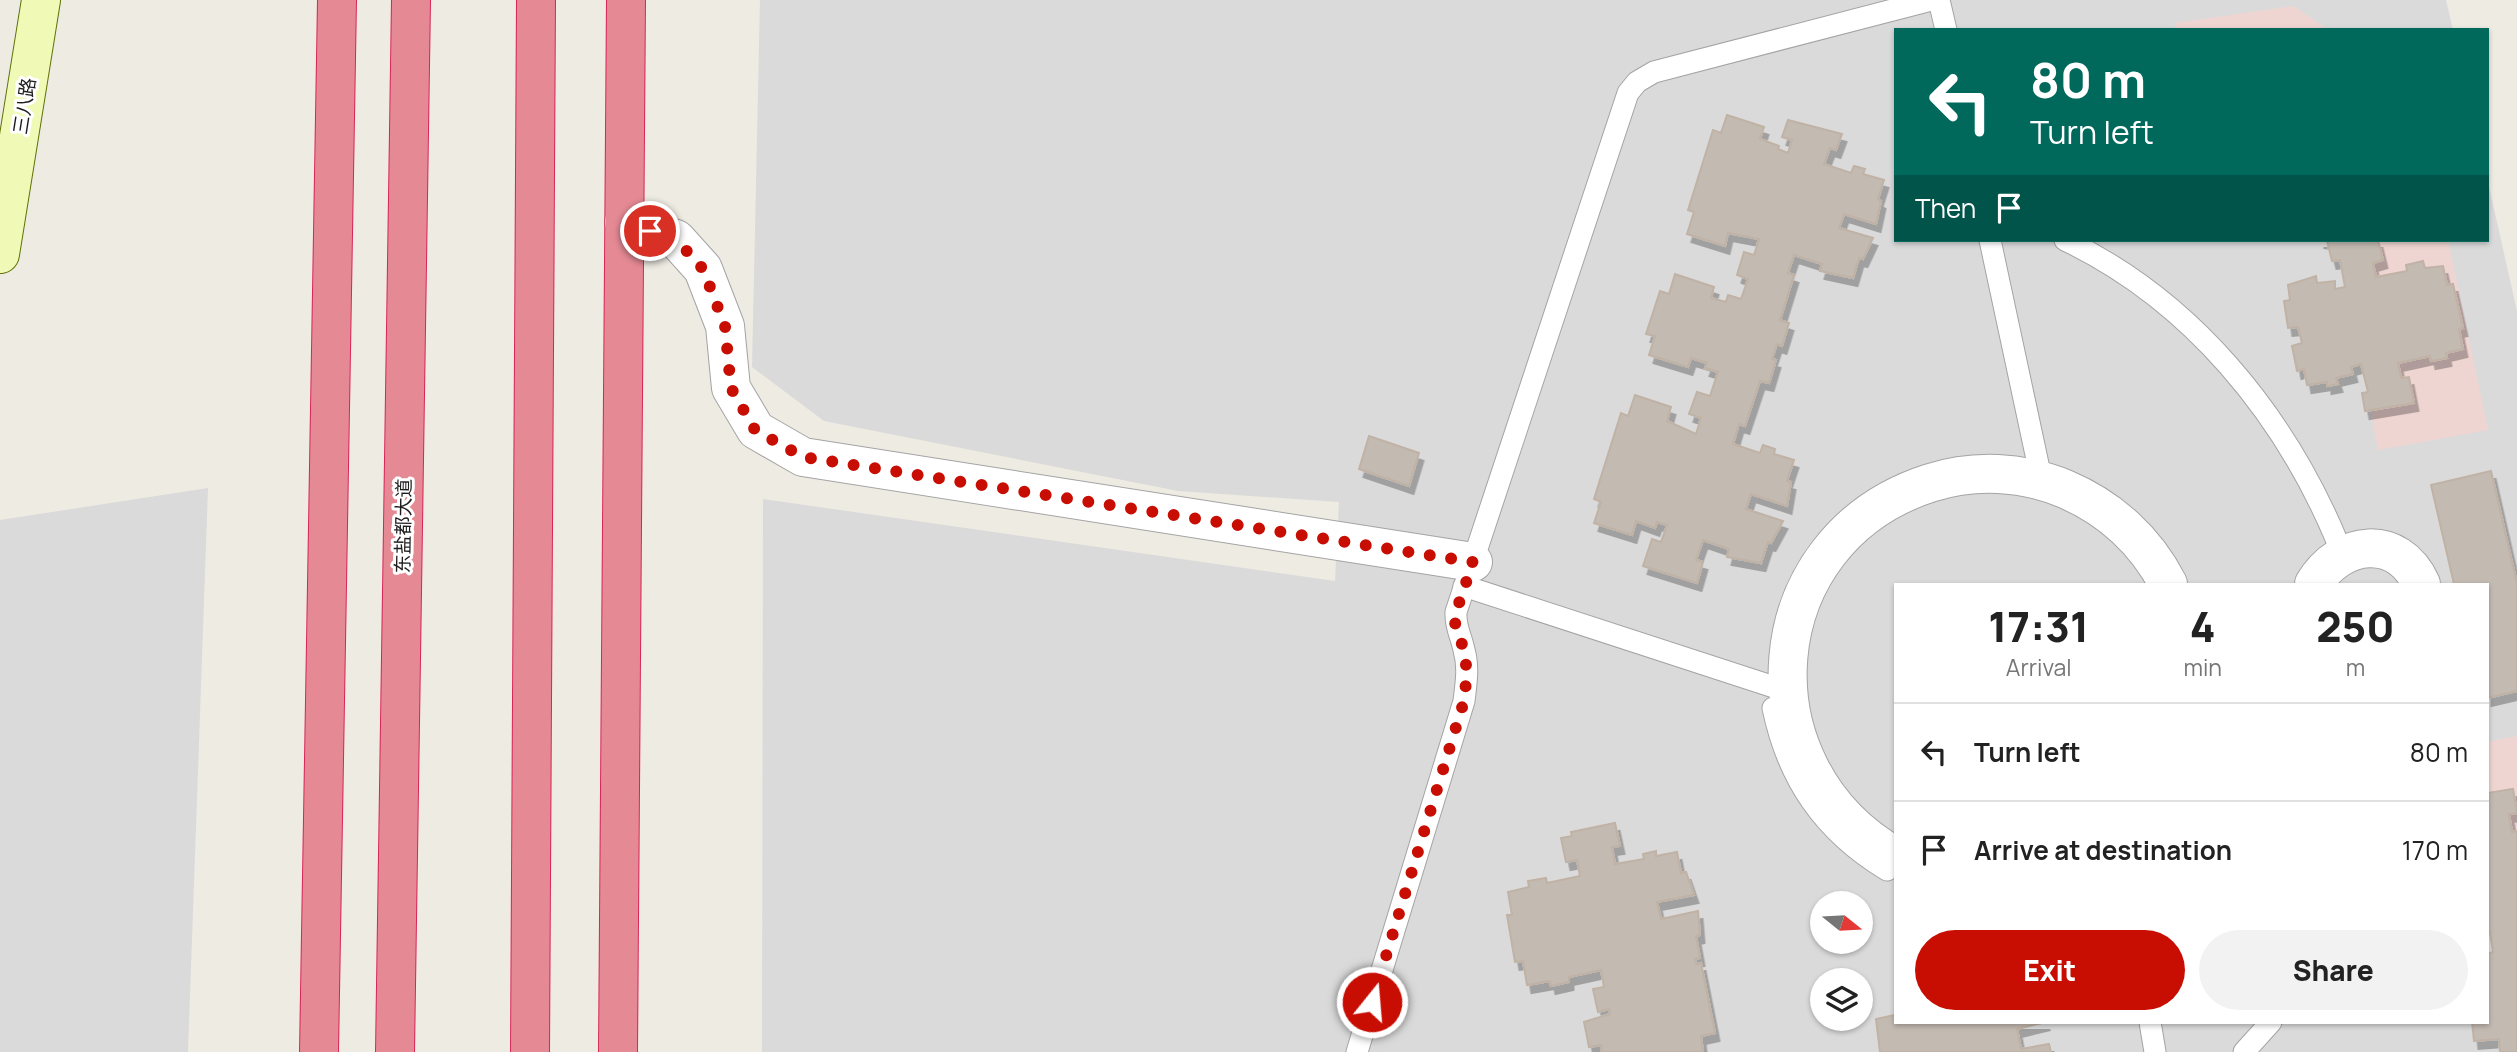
<!DOCTYPE html>
<meta charset="utf-8">
<style>
:root{--surface:#fff;--page:#f2f2f2;--text:#222;--muted:#767676;--line:#e0e0e0;--accent:#c80e02}
body{margin:0;font-family:Manrope,"Noto Sans SC",sans-serif;background:var(--page);color:var(--text);height:100vh;display:flex;flex-direction:column;font-size:26px;white-space:nowrap}
*{box-sizing:border-box;margin:0}
p{font-size:23px;color:var(--muted)}
.icon{flex:none;width:38px;height:38px;fill:none;stroke:currentColor;stroke-width:2;stroke-linecap:round;stroke-linejoin:round}
.map{position:relative;flex:1;overflow:hidden}
.drawer{position:absolute;left:1894px;top:583px;width:595px;height:441px;display:flex;flex-direction:column;background:var(--surface);border-radius:0px;box-shadow:0 2px 5px #0004}
.drawer>*{flex:none}
.guide{position:absolute;left:1894px;top:28px;width:595px;height:214px;border-radius:0px;box-shadow:0 2px 5px #0004;background:#00695c;color:#fff;overflow:hidden}
.needle{width:46px;rotate:108deg}
.buttons{position:absolute;left:1810px;top:891px;display:grid;gap:14px}
.buttons a{display:grid;place-items:center;width:63px;height:63px;border-radius:50%;background:var(--surface);box-shadow:0 2px 5px #0004;font-size:35px}
.pin{position:absolute;display:grid;place-items:center;width:60px;height:60px;color:#fff;margin:-30px;border:4px solid #fff;border-radius:50%;box-shadow:0 2px 7px #0007}
.me{position:absolute;width:77px;margin:-38px;rotate:17deg;stroke-linejoin:round;filter:drop-shadow(0 0 5px #0008)}
.turn{display:flex;align-items:center;gap:24px;height:147px;padding:0 21px;font-size:32px}
.turn .icon{width:91px;height:91px;stroke-width:2.5}
.turn b{display:block;font-size:49px;line-height:60px}
.then{display:flex;align-items:center;height:66px;padding:0 21px;background:#0003;gap:14px;font-size:26px}
.eta{display:flex;justify-content:space-evenly;align-items:center;height:119px;text-align:center}
.eta b{font-size:42px;font-weight:800;line-height:49px}
.cta{display:flex;gap:14px;margin-top:auto;padding:14px 21px}
.cta a{flex:1;height:80px;border-radius:42px;background:var(--accent);color:#fff;font-size:28px;font-weight:800;line-height:80px;text-align:center}
.cta a+a{background:var(--page);color:var(--text)}
ul{padding:0;list-style:none}
li{display:flex;align-items:center;gap:21px;height:98px;padding:0 21px;border-top:2px solid var(--line)}
li div{flex:1}
li b{display:block;font-size:26px}
li em{font-style:normal}
.map>svg:first-child{display:block}
.residential{fill:#dbdada;fill-rule:evenodd}
.commercial{fill:#efd5d2}
.building{fill:#c3bab2;stroke:#c0b2a5;stroke-width:2;filter:url(#shadow)}
.lines{fill:none;stroke-linecap:round;stroke-linejoin:round}
.lane-casing{stroke:#a4a4a4;stroke-width:23}
.street-casing{stroke:#a4a4a4;stroke-width:40}
.secondary-casing{stroke:#5f7206;stroke-width:40}
.highway-casing{stroke:#d72557;stroke-width:40}
.lane{stroke:#fff;stroke-width:21}
.street{stroke:#fff;stroke-width:38}
.secondary{stroke:#f1f9b6;stroke-width:38}
.highway{stroke:#e58a95;stroke-width:38}
.route{stroke:#c80e02;stroke-width:12;stroke-dasharray:0 21.6}
.labels{text-anchor:middle;dominant-baseline:central;stroke-width:6;stroke-linejoin:round;paint-order:stroke}
.street-label{font-size:19px;fill:#1d1d1d;stroke:#fff}
</style>
<div class="map">
<svg width="2517" height="1052" viewBox="0 0 2517 1052">
<defs>
<filter id="shadow"><feDropShadow dx="4.5" dy="8" stdDeviation="0" flood-color="#0004"/></filter>
</defs>
<rect width="100%" height="100%" fill="#eeebe3"/>
<g class="residential">
<path d="M 760,0 L 2446,0 L 2453,30 L 1895,30 L 1895,240 L 2487,240 L 2487,178 L 2517,311 L 2517,1052 L 762,1052 L 763,499 L 1335,581 L 1339,502 L 1178,491 L 824,421 L 752,367 ZM 1895,584 L 2487,584 L 2487,1022 L 1895,1022 ZM 1822,903 L 1860,903 L 1860,942 L 1822,942 ZM 1822,980 L 1860,980 L 1860,1018 L 1822,1018 Z"/>
<path d="M 208,488 L 188,1052 L 0,1052 L 0,520 Z"/>
</g>
<g class="commercial">
<path d="M 2294,6 L 2328,30 L 2176,30 L 2175,23 Z"/>
<path d="M 2338,240 L 2448,240 L 2488,430 L 2378,450 Z"/>
<path d="M 2517,736 L 2517,945 L 2487,793 L 2487,742 Z"/>
</g>
<g class="building">
<path d="M 1727,115 L 1764,127 L 1760,139 L 1779,146 L 1778,149 L 1788,153 L 1792,140 L 1782,137 L 1788,120 L 1842,134 L 1836,150 L 1830,148 L 1824,164 L 1851,173 L 1854,166 L 1865,169 L 1863,174 L 1884,180 L 1878,199 L 1881,201 L 1876,224 L 1844,214 L 1839,228 L 1873,238 L 1863,259 L 1859,258 L 1853,278 L 1820,271 L 1822,264 L 1794,255 L 1788,273 L 1794,275 L 1780,320 L 1789,323 L 1782,346 L 1777,344 L 1772,359 L 1776,360 L 1769,383 L 1760,381 L 1745,426 L 1739,424 L 1733,444 L 1760,453 L 1763,445 L 1775,449 L 1774,454 L 1794,460 L 1787,481 L 1791,482 L 1787,506 L 1751,494 L 1746,509 L 1783,521 L 1771,543 L 1768,542 L 1761,563 L 1727,557 L 1729,549 L 1703,540 L 1696,560 L 1703,562 L 1697,583 L 1643,566 L 1652,539 L 1661,542 L 1667,525 L 1657,522 L 1655,528 L 1636,521 L 1632,535 L 1594,523 L 1601,502 L 1594,499 L 1621,413 L 1628,416 L 1635,395 L 1671,407 L 1667,421 L 1696,434 L 1701,418 L 1689,414 L 1697,392 L 1710,396 L 1718,372 L 1705,368 L 1707,363 L 1691,358 L 1688,367 L 1649,355 L 1655,336 L 1646,334 L 1660,291 L 1669,294 L 1675,274 L 1714,287 L 1711,298 L 1726,302 L 1728,295 L 1741,299 L 1748,279 L 1737,275 L 1744,252 L 1754,255 L 1759,239 L 1728,233 L 1725,246 L 1687,234 L 1694,212 L 1688,210 L 1713,130 L 1721,133 Z"/>
<path d="M 2319,240 L 2378,240 L 2383,260 L 2373,263 L 2376,277 L 2407,271 L 2406,265 L 2423,261 L 2425,268 L 2443,266 L 2447,285 L 2453,284 L 2463,328 L 2459,329 L 2463,349 L 2446,353 L 2447,358 L 2431,361 L 2430,356 L 2398,363 L 2401,378 L 2409,377 L 2414,403 L 2365,411 L 2362,393 L 2368,392 L 2361,364 L 2351,367 L 2353,374 L 2336,378 L 2338,384 L 2327,386 L 2327,382 L 2307,385 L 2304,369 L 2297,371 L 2292,346 L 2302,343 L 2298,327 L 2288,328 L 2284,301 L 2290,300 L 2288,285 L 2316,276 L 2317,283 L 2335,281 L 2335,289 L 2345,287 L 2340,260 L 2332,261 L 2327,241 Z"/>
<path d="M 1369,436 L 1419,453 L 1409,486 L 1359,469 Z"/>
<path d="M 2491,471 L 2517,584 L 2517,691 L 2487,698 L 2487,584 L 2454,584 L 2431,485 Z"/>
<path d="M 2513,789 L 2517,813 L 2509,814 L 2512,832 L 2517,831 L 2517,1052 L 2500,1052 L 2499,1039 L 2474,1041 L 2472,1022 L 2487,1022 L 2487,954 L 2493,952 L 2490,932 L 2487,932 L 2487,793 Z"/>
<path d="M 1615,823 L 1620,846 L 1612,847 L 1615,864 L 1644,859 L 1643,854 L 1656,851 L 1656,856 L 1677,852 L 1681,873 L 1686,872 L 1694,895 L 1657,902 L 1661,919 L 1698,911 L 1700,935 L 1696,936 L 1700,958 L 1695,959 L 1696,964 L 1701,963 L 1715,1033 L 1701,1036 L 1703,1052 L 1602,1052 L 1601,1045 L 1589,1047 L 1584,1022 L 1610,1014 L 1609,1009 L 1598,1012 L 1593,989 L 1604,987 L 1601,970 L 1569,977 L 1569,982 L 1551,986 L 1550,981 L 1527,985 L 1523,961 L 1515,962 L 1507,915 L 1512,915 L 1508,892 L 1529,887 L 1528,881 L 1546,878 L 1547,883 L 1580,876 L 1577,860 L 1566,862 L 1561,838 L 1572,836 L 1571,832 Z"/>
<path d="M 1895,1015 L 1895,1022 L 2046,1022 L 2017,1029 L 2021,1049 L 2049,1044 L 2051,1052 L 1880,1052 L 1876,1019 Z"/>
</g>
<g class="lines">
<g class="lane-casing">
<g id="lane">
<path d="M 1939,0 L 1946,30"/>
<path d="M 1990,240 L 2038,464"/>
<path d="M 2065,240 C 2191,300 2284,414 2337,541"/>
<path d="M 1464,586 L 1771,686"/>
<path d="M 1773,708 C 1788,780 1824,832 1887,870"/>
<path d="M 2150,1022 L 2155,1052"/>
<path d="M 1357,1052 L 1464,701 C 1466,684 1469,667 1464,650 C 1461,635 1455,627 1456,612 L 1628,93 L 1637,82 L 1654,72 L 1931,0"/>
<path d="M 2244,1052 L 2271,1022"/>
</g>
</g>
<g class="street-casing">
<g id="street">
<path d="M 624,222 L 676,239 L 703,269 L 725,326 L 731,388 L 756,430 L 803,457 L 1473,562"/>
<path d="M 2314,584 C 2340,540 2398,533 2421,584"/>
<path d="M 1895,856 C 1739,767 1755,539 1930,483 C 1974,469 2022,471 2065,489 C 2110,508 2146,541 2168,584"/>
</g>
</g>
<g class="secondary-casing">
<path id="secondary" d="M 0,254 L 41,0"/>
</g>
<g class="highway-casing">
<g id="highway">
<path d="M 319,1052 L 337,0"/>
<path d="M 395,1052 L 411,0"/>
<path d="M 530,1052 L 536,0"/>
<path d="M 618,1052 L 626,0"/>
</g>
</g>
<use href="#lane" class="lane"/>
<use href="#street" class="street"/>
<use href="#secondary" class="secondary"/>
<use href="#highway" class="highway"/>
</g>
<g class="lines">
<path class="route" d="M 650,231 L 676,239 L 703,269 L 725,326 L 731,388 L 755,430 L 803,457 L 1473,562 L 1456,612 L 1455,627 L 1464,649 L 1467,673 L 1464,701 L 1372,1002"/>
</g>
<g class="labels">
<g class="street-label">
<text transform="translate(24 106) rotate(-81)">三八路</text>
<text transform="translate(403 526) rotate(-89)">东盐都大道</text>
</g>
</g>
</svg>
<div class="buttons">
<a><svg class="needle" viewBox="-14 -14 28 28"><path d="M0-13l5 13h-10z" fill="#e53935"/><path d="M0 13l5-13h-10z" fill="#767676"/></svg></a>
<a><svg class="icon" aria-label="layers" viewBox="0 0 24 24"><path d="M12 4l9 5-9 5-9-5zM3 14l9 5 9-5"/></svg></a>
</div>
<div class="pin" style="left:650px;top:231px;background:#d93025"><svg class="icon" aria-label="arrive" viewBox="0 0 24 24"><path d="M6 21V4h12l-3 4 3 4H6"/></svg></div>
<svg class="me" style="left:1372px;top:1002px" viewBox="-20 -20 40 40"><circle r="17" fill="#c80e02" stroke="#fff" stroke-width="3"/><path d="M0-11L8 9 0 5-8 9z" fill="#fff"/></svg>
<div class="guide">
<div class="turn"><svg class="icon" aria-label="left" viewBox="0 0 24 24"><path d="M17 20v-9H6M10 6l-5 5 5 5"/></svg><div><b>80 m</b>Turn left</div></div>
<div class="then">Then<svg class="icon" aria-label="arrive" viewBox="0 0 24 24"><path d="M6 21V4h12l-3 4 3 4H6"/></svg></div>
</div>
<section class="drawer">
<div class="eta">
<div><b>17:31</b><p>Arrival</p></div>
<div><b>4</b><p>min</p></div>
<div><b>250</b><p>m</p></div>
</div>
<ul>
<li><svg class="icon" aria-label="left" viewBox="0 0 24 24"><path d="M17 20v-9H6M10 6l-5 5 5 5"/></svg><div><b>Turn left</b></div><em>80 m</em></li>
<li><svg class="icon" aria-label="arrive" viewBox="0 0 24 24"><path d="M6 21V4h12l-3 4 3 4H6"/></svg><div><b>Arrive at destination</b></div><em>170 m</em></li>
</ul>
<div class="cta"><a>Exit</a><a>Share</a></div>
</section>
</div>
